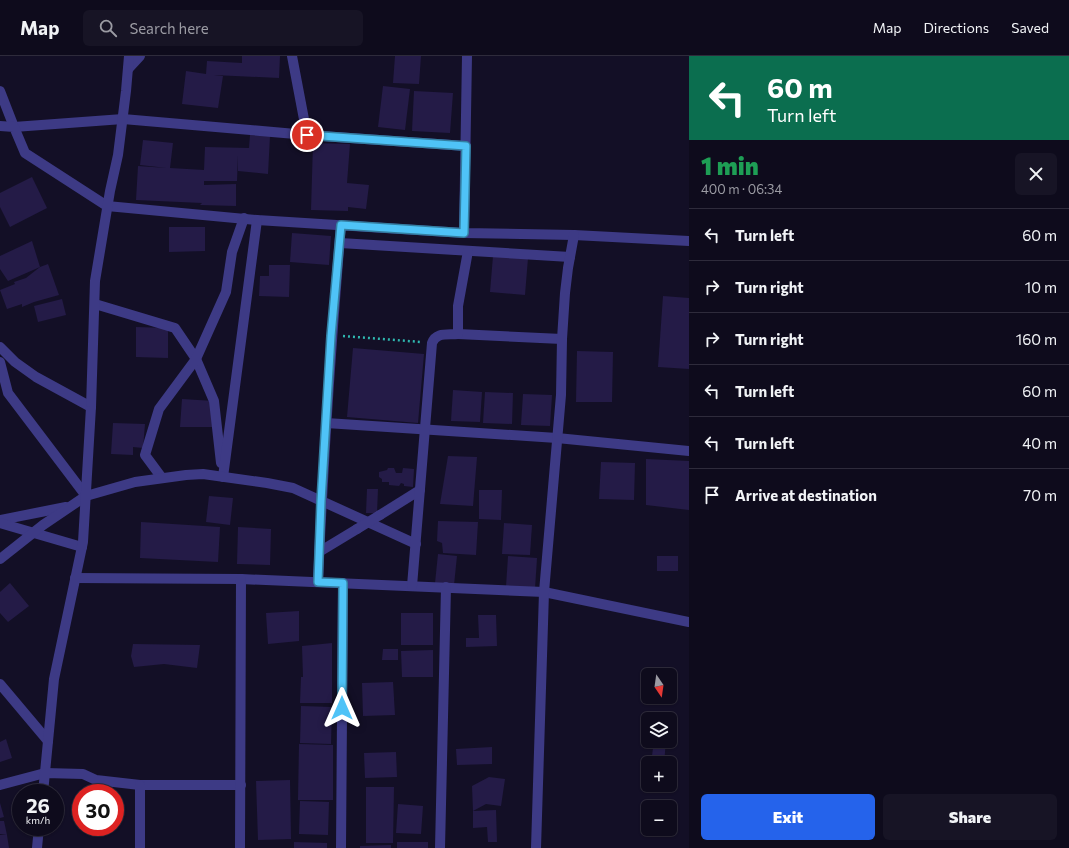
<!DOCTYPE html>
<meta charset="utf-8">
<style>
:root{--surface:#0e0b1c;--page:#171425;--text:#f1f3f6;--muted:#9b9ba3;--line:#2e2b3b;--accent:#2563eb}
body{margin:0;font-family:Commissioner,sans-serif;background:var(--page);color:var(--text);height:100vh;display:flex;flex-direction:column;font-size:15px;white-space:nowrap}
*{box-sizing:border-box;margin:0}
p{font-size:13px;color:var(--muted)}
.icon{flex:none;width:22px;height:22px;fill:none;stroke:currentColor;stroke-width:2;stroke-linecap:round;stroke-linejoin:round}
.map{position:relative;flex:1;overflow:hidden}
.side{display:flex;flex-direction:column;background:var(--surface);width:380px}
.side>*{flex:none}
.top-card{background:#0b6e4f;color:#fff;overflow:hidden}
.needle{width:26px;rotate:167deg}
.controls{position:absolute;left:641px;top:612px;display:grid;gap:8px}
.controls a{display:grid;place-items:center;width:36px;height:36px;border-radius:6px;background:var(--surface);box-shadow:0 1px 3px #0004,0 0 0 1px var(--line);font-size:20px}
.speed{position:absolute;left:12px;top:728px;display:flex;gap:8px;font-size:20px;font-weight:700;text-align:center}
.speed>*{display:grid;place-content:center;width:52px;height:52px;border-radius:50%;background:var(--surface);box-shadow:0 1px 3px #0004,0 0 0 1px var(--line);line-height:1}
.speed small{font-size:10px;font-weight:400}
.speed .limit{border:6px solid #d22;background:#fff;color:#111}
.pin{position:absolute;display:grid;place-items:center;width:34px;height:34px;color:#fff;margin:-17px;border:2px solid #fff;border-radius:50%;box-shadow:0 1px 4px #0007}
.me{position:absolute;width:44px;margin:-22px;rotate:0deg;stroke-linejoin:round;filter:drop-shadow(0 0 3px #0008)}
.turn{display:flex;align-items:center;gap:14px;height:84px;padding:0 12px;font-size:18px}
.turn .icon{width:52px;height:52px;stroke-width:2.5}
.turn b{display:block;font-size:28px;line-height:34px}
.round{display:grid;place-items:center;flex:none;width:42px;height:42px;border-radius:6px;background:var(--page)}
.head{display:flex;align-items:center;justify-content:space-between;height:68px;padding:0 12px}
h1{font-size:24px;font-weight:800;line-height:30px;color:#1e9e55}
.action{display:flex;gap:8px;margin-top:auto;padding:8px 12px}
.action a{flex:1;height:46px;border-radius:6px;background:var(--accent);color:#fff;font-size:16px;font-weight:800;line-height:46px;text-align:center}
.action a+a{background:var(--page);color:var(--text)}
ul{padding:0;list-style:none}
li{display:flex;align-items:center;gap:12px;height:52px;padding:0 12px;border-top:1px solid var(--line)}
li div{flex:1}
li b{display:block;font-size:15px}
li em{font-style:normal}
header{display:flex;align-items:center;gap:24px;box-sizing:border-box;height:56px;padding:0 20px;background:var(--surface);border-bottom:1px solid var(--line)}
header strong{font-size:19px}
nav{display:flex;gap:22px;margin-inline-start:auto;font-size:14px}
.search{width:280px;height:36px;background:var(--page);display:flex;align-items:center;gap:10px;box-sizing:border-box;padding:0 14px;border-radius:6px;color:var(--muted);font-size:15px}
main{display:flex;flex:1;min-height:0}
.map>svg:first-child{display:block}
.building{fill:#241b47}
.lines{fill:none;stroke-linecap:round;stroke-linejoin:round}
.path{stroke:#2fb8b0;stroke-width:2.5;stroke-dasharray:2 3;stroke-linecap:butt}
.street{stroke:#3d3a85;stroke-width:10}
.street-bridge{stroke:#3d3a85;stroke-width:10}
.route-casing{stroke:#337fa1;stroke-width:10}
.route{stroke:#4fc3f7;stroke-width:7}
</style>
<header>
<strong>Map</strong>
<div class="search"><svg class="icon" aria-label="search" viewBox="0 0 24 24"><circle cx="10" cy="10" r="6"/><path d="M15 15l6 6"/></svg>Search here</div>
<nav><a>Map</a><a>Directions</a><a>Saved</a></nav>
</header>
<main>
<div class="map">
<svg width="689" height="792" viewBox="0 0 689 792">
<rect width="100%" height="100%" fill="#130f26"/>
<g class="building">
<path d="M 242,0 L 280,0 L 279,22 L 214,19 L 223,20 L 218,52 L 182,48 L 186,15 L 206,18 L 207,5 L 242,7 Z"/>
<path d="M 395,0 L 421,0 L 419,28 L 393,27 Z"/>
<path d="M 383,30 L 410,33 L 405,74 L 378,71 Z"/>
<path d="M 414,35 L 453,37 L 450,77 L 412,75 Z"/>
<path d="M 250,79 L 270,80 L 268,118 L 238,115 L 238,99 L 237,125 L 204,125 L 204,129 L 236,128 L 236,150 L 200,149 L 202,147 L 136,144 L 138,110 L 167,112 L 140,109 L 143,84 L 173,87 L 170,112 L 204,114 L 205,91 L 249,92 Z"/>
<path d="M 313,87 L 350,88 L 347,127 L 369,129 L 366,153 L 348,151 L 348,155 L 311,154 Z"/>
<path d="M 32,121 L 47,152 L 10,171 L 0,151 L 0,137 Z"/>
<path d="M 169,171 L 205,171 L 205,195 L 169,196 Z"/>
<path d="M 292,177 L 331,180 L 329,209 L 290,206 Z"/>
<path d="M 32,185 L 40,211 L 48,208 L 59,239 L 34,246 L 22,251 L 22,248 L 7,253 L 0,234 L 15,228 L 14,226 L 26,222 L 40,211 L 8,225 L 0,213 L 0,200 Z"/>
<path d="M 493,200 L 528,202 L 525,239 L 490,236 Z"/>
<path d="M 269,209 L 290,209 L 289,241 L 259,240 L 260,220 L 269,220 Z"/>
<path d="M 663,240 L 689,242 L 689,313 L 658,311 Z"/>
<path d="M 62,243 L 66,259 L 38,266 L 34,250 Z"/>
<path d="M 136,271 L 168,272 L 168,302 L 136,301 Z"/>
<path d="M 353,292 L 424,298 L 418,367 L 347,361 Z"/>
<path d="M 577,295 L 613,296 L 612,346 L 576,346 Z"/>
<path d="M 453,334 L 482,336 L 480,366 L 451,365 Z"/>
<path d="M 485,336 L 513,337 L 512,368 L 483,367 Z"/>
<path d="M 523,338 L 552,339 L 550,370 L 521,369 Z"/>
<path d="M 182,343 L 214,345 L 213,371 L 180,371 Z"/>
<path d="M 113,367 L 145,368 L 143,392 L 133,391 L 133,399 L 111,398 Z"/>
<path d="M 448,400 L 477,401 L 473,450 L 440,448 Z"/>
<path d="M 646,403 L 689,405 L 689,454 L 646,449 Z"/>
<path d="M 601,406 L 635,407 L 634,444 L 599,443 Z"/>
<path d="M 388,412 L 394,412 L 396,417 L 402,417 L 403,412 L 414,413 L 413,431 L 404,430 L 404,428 L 401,427 L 399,430 L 389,429 L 389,426 L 382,426 L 382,423 L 379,421 L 379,416 L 387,414 Z"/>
<path d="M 367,433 L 378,433 L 377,457 L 366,457 Z"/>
<path d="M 479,434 L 502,434 L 501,464 L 479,463 Z"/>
<path d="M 209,440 L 233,442 L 230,469 L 206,466 Z"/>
<path d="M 438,465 L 478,466 L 476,499 L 443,497 L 442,487 L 437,485 Z"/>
<path d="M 141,466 L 220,471 L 218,506 L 140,502 Z"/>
<path d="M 504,467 L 532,469 L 530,499 L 502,498 Z"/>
<path d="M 238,471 L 271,473 L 270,509 L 237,508 Z"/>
<path d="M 438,498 L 457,500 L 454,529 L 435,527 Z"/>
<path d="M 508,500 L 537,502 L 535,533 L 506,531 Z"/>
<rect x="657" y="500" width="21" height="15"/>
<path d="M 10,527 L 29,550 L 8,566 L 0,557 L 0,536 Z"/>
<path d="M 299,555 L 299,585 L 268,588 L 266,557 Z"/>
<rect x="401" y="557" width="32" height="32"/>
<path d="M 478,559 L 496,559 L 497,590 L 466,591 L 466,582 L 479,582 Z"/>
<path d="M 332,587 L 332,647 L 300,647 L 301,621 L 303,621 L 302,590 Z"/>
<path d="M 133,588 L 200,589 L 197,612 L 164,608 L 134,611 L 131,600 Z"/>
<path d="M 383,593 L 398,593 L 398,604 L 382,604 Z"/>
<path d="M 433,594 L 433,621 L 402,621 L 401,595 Z"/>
<path d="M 393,626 L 395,659 L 363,660 L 362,627 Z"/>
<path d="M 301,650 L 332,651 L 331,688 L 300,687 Z"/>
<path d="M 6,683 L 12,702 L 0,706 L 0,686 Z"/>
<path d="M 654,685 L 666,685 L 664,707 L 651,707 Z"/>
<path d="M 299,688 L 333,689 L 333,744 L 298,744 Z"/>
<path d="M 492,691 L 492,708 L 457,709 L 456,693 Z"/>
<path d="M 396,696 L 397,721 L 365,722 L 364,697 Z"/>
<path d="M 489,721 L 505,723 L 501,750 L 486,748 L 473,755 L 472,730 Z"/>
<path d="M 290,724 L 291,783 L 258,784 L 256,725 Z"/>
<path d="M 648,725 L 648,729 L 662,729 L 662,733 L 645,736 L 643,727 Z"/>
<path d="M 366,731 L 394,731 L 393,787 L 366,787 Z"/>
<path d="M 300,745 L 329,746 L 328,779 L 299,778 Z"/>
<path d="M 0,747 L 4,761 L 0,762 Z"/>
<path d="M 398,748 L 423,750 L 421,778 L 396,777 Z"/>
<path d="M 496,754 L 497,786 L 488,786 L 487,771 L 473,772 L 473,755 Z"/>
<path d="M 0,765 L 4,765 L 7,779 L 0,778 Z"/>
<path d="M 0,779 L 7,779 L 9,792 L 0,792 Z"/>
<path d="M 294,786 L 327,787 L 327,792 L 294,792 Z"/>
<rect x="397" y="786" width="31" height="6"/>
<path d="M 391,789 L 391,792 L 360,792 L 360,790 Z"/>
</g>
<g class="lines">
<path class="path" d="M 343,280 L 421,286"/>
<g class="street">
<path d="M 292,0 L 307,79"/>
<path d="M 128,13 L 140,0"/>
<path d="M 0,35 L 14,71 L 123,63 L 307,79 L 466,90"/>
<path d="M 0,70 L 14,71 L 25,97 L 107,150 L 257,164 L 464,177 L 574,179 L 689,185"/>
<path d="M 464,177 L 467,0"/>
<path d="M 340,187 L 570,201"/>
<path d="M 95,248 L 175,272 L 196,303 L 214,345 L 221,407"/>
<path d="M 458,278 L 562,283"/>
<path d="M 0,291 L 15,306 L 36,321 L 91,351"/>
<path d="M 0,306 L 8,337 L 86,440"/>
<path d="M 326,367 L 557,382 L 689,395"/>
<path d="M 223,421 L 257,164"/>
<path d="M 162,422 L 145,399 L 159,353 L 196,303 L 226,236 L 232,196 L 244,162"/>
<path d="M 380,459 L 420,434"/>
<path d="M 0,464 L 66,451"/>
<path d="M 0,467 L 82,491"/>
<path d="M 319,496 L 357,473"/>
<path d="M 0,503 L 43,469 L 86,440 L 135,426 L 186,419 L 203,418 L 267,427 L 293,432 L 416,488"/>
<path d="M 75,522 L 241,523 L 544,536 L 689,566"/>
<path d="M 318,526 C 323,407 331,288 341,169"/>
<path d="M 412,530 L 432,287 C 436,276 447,279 458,278 L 458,250 L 468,195"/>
<path d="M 0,628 L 48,685"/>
<path d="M 0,729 L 45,717 L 83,718 L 96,724 L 140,729 L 241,729"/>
<path d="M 140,729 L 140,792"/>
<path d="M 43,737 L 54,623 L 83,486 L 91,351 L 95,225 L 110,135 L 118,99 L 126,35 L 129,0"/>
<path d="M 37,792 L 39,771"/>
<path d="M 240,792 L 241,523"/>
<path d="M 341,792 L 343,527"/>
<path d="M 440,792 L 446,531"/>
<path d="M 536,792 L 544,536 L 561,339 L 562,283 L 565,237 L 568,212 L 574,179"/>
</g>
<path class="street-bridge" d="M 357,473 L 380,459"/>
</g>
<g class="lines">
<g class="route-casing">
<path id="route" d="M 307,79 L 466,90 L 464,177 L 341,169 L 331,280 L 321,445 L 318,526 L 343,527 L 342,652"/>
</g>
<use href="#route" class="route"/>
</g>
</svg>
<div class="controls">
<a><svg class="needle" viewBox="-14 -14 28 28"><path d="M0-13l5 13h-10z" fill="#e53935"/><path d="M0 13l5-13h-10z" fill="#9b9ba3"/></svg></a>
<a><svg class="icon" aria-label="layers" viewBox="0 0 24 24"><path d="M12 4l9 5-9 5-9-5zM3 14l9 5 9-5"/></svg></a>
<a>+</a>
<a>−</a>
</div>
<div class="speed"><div>26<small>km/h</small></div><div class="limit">30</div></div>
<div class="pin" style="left:307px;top:79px;background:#d93025"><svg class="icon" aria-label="arrive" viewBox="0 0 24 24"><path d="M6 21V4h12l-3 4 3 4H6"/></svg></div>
<svg class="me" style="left:342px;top:652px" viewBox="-20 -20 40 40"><path d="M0-17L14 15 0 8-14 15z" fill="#4fc3f7" stroke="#fff" stroke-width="4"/></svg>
</div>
<section class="side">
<div class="top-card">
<div class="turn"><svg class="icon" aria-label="left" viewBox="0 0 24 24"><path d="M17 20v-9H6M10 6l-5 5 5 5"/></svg><div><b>60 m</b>Turn left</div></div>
</div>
<div class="head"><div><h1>1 min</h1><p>400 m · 06:34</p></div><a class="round"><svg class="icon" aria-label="close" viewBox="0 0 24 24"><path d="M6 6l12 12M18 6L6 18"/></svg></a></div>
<ul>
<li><svg class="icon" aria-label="left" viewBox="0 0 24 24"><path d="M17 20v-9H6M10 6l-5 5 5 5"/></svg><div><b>Turn left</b></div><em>60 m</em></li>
<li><svg class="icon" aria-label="right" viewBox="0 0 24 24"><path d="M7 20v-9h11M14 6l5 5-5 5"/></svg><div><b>Turn right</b></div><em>10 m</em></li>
<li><svg class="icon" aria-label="right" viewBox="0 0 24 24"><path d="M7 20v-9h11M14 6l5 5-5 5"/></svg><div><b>Turn right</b></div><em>160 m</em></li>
<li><svg class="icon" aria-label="left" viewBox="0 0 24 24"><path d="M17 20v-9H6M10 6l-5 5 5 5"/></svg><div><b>Turn left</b></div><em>60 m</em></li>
<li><svg class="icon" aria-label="left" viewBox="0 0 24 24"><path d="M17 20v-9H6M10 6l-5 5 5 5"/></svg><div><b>Turn left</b></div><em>40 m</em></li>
<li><svg class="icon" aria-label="arrive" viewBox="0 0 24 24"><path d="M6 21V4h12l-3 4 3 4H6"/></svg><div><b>Arrive at destination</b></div><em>70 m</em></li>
</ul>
<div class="action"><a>Exit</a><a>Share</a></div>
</section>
</main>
